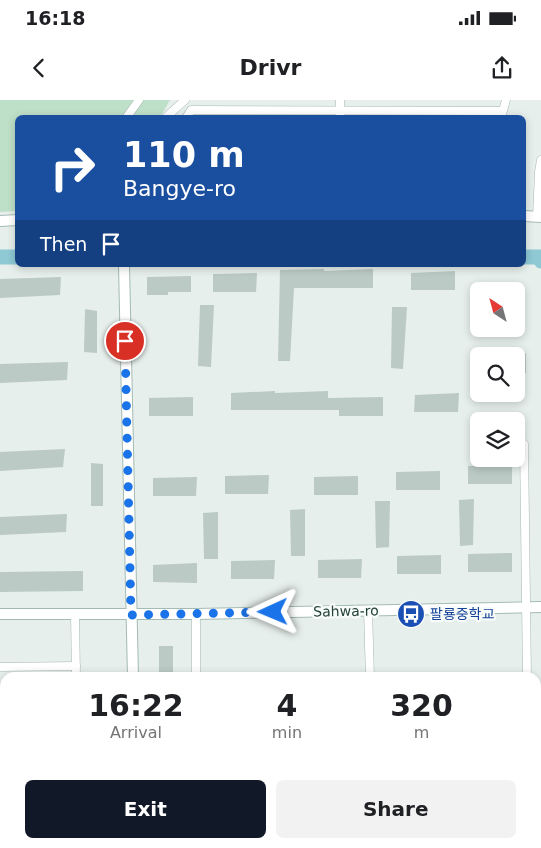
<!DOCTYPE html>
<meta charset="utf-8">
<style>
:root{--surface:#fff;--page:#f2f2f2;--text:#202124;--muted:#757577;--accent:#111827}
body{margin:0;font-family:"DejaVu Sans","Noto Sans KR",sans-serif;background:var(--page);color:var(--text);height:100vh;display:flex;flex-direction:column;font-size:19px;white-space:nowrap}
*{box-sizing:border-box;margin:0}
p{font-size:16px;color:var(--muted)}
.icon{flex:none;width:28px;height:28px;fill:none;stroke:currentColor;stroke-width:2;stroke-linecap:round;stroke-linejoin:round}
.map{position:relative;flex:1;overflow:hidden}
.drawer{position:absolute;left:0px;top:572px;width:541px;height:176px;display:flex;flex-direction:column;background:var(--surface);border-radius:15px 15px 0 0;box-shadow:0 2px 8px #0003}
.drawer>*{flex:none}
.banner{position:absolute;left:15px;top:15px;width:511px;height:152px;border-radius:8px;box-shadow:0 2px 8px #0003;background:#1a4fa0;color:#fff;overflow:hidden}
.needle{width:32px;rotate:324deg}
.tools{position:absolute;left:470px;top:182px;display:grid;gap:10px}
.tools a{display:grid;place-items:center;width:55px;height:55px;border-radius:8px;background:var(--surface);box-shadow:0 2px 8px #0003;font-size:25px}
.pin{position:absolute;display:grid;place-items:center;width:42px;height:42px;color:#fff;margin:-21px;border:2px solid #fff;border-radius:50%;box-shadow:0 1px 5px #0007}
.me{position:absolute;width:55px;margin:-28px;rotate:269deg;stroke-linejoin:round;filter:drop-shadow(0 0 4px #0008)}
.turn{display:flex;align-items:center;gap:18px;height:105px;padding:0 25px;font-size:22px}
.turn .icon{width:65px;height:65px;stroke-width:2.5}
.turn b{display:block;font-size:35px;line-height:42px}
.then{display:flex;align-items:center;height:48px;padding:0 25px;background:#0003;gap:10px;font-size:19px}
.eta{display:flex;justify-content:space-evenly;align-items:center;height:85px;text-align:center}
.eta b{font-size:30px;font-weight:700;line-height:35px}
.button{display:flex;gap:10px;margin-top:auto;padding:10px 25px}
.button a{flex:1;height:58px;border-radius:8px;background:var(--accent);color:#fff;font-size:20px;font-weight:700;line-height:58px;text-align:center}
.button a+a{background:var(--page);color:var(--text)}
.status{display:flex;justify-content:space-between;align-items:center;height:35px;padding:0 25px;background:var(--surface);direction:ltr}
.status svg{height:14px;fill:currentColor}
header{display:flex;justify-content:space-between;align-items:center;height:65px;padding:0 25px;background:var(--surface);font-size:22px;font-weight:700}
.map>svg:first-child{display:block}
.green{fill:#bfe0c8}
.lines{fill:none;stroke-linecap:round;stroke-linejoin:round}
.river{stroke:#8ec9d4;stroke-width:15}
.building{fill:#bbcac4}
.street-casing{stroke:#a8b8b2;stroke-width:9}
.secondary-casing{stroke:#a4bbb3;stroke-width:12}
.street{stroke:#fff;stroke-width:8}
.secondary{stroke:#fff;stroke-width:10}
.route{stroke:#1a73e8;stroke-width:9;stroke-dasharray:0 16.2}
.labels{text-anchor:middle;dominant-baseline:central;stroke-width:4.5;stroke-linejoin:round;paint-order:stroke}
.street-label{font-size:14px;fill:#24423a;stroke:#f7fbf9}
.transit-label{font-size:14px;fill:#164399;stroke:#f7fbf9;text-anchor:start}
</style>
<div class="status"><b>16:18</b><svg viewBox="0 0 49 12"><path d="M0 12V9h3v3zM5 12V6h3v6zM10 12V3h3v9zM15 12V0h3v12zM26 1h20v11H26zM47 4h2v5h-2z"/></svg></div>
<header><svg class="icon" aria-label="back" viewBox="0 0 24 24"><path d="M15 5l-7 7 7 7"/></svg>Drivr<svg class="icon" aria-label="share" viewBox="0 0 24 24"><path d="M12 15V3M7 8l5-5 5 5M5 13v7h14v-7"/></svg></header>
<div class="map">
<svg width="541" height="748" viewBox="0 0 541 748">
<rect width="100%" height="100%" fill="#e6efeb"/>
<g class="green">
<path d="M 0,0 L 170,0 L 160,17 L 18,18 L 17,111 L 0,112 Z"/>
<path d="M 205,744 L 366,744 L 367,748 L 205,748 Z"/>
</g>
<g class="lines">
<g class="river">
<path d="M 0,157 L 18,157"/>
<path d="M 524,157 L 540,157 L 541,161"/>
</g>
</g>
<g class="building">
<path d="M 324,169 L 324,171 L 373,169 L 373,188 L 294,188 L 290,261 L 278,261 L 280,170 Z"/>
<path d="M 455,171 L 455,190 L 411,190 L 411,173 Z"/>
<path d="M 257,173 L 256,192 L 213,192 L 213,174 Z"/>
<path d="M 191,176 L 191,192 L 168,192 L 168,195 L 147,195 L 147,177 Z"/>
<path d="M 61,177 L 60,195 L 0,198 L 0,179 Z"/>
<path d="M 200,205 L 214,205 L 211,267 L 198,266 Z"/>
<path d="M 392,207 L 407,207 L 403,269 L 391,268 Z"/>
<path d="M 85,209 L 97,211 L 97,253 L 84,252 Z"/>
<path d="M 526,253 L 526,273 L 516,273 L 516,254 Z"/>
<path d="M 68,262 L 67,280 L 0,283 L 0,264 Z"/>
<path d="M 275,291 L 275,293 L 328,291 L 328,298 L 383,297 L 383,316 L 339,316 L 339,310 L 231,310 L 231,293 Z"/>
<path d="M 459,293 L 458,312 L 414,312 L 415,295 Z"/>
<path d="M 193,297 L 193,316 L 149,316 L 149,298 Z"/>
<path d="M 65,349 L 63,367 L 0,371 L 0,352 Z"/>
<path d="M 91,363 L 103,364 L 103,406 L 91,406 Z"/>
<path d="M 512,365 L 512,384 L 468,384 L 468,366 Z"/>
<path d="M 440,371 L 440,390 L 396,390 L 396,372 Z"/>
<path d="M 269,375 L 268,394 L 225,394 L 225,376 Z"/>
<path d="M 358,376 L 358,395 L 314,395 L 314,377 Z"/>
<path d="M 197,377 L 196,396 L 153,396 L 153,378 Z"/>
<path d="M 474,399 L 473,445 L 460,446 L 459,400 Z"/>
<path d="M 375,401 L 390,401 L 389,447 L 376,448 Z"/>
<path d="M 305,409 L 305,456 L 291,456 L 290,410 Z"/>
<path d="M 218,412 L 218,459 L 204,459 L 203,413 Z"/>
<path d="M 67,414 L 66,432 L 0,435 L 0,417 Z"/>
<path d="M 512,453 L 512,472 L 468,472 L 468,454 Z"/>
<path d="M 441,455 L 441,474 L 397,474 L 397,456 Z"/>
<path d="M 362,459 L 361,478 L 318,478 L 318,460 Z"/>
<path d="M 275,460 L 274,479 L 231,479 L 231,461 Z"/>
<path d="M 197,463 L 197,483 L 153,482 L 153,465 Z"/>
<path d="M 83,471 L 83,491 L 0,492 L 0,472 Z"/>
<rect x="159" y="546" width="14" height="32"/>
</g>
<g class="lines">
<g class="street-casing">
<g id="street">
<path d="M 126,18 L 139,0"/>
<path d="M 165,18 L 185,0"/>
<path d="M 186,18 L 191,10 L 502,11"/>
<path d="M 340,18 L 340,0"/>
<path d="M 501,18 L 506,0"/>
<path d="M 537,117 L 539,72 L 541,60"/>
<path d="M 524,344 L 527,578"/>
<path d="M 368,510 L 370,578"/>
<path d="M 75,514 L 76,578"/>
<path d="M 0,567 L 76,566"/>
<path d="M 196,578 L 196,514"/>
<path d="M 0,619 L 5,619"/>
<path d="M 0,675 L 5,675"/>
<path d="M 0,720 L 5,720"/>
<path d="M 78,744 L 78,748"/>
<path d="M 197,744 L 197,748"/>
<path d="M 373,744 L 373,748"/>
<path d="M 529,744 L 529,748"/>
</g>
</g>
<g class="secondary-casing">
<g id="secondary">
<path d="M 524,116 L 541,117"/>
<path d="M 0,121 L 18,120"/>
<path d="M 124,165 L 133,578"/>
<path d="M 0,514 L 196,514 L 541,507"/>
<path d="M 137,744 L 137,748"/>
</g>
</g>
<use href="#street" class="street"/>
<use href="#secondary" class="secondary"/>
</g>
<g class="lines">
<path class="route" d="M 125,241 L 131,515 L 273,512"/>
</g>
<defs>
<g id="bus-disc" transform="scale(1.4375)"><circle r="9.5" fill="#1a4fb4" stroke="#f7fbf9"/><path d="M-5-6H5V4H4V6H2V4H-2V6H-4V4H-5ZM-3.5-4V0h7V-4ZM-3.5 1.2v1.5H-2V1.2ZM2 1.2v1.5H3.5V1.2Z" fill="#fff"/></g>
</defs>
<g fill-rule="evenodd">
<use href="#bus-disc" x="411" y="514"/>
</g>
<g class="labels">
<g class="street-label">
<text transform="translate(346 511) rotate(-1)">Sahwa-ro</text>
</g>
<g class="transit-label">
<text x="430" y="514">팔룡중학교</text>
</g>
</g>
</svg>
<div class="tools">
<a><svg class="needle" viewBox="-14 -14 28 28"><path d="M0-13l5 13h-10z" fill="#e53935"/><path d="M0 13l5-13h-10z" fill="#757577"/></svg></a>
<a><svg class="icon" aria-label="search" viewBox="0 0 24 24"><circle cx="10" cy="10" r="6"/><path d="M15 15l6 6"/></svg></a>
<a><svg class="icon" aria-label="layers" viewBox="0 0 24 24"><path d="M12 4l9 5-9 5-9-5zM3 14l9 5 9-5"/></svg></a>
</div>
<div class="pin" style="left:125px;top:241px;background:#d93025"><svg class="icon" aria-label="arrive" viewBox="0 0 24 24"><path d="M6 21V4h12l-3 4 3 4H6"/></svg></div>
<svg class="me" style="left:273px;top:512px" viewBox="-20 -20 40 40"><path d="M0-17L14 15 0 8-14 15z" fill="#1a73e8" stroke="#fff" stroke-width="4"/></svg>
<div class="banner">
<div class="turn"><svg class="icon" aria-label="right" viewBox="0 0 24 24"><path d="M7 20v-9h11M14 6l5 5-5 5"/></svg><div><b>110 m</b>Bangye-ro</div></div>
<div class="then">Then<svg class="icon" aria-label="arrive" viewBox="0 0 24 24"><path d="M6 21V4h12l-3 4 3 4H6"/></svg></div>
</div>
<section class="drawer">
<div class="eta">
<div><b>16:22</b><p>Arrival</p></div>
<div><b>4</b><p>min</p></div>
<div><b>320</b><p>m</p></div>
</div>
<div class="button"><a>Exit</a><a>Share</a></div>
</section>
</div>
